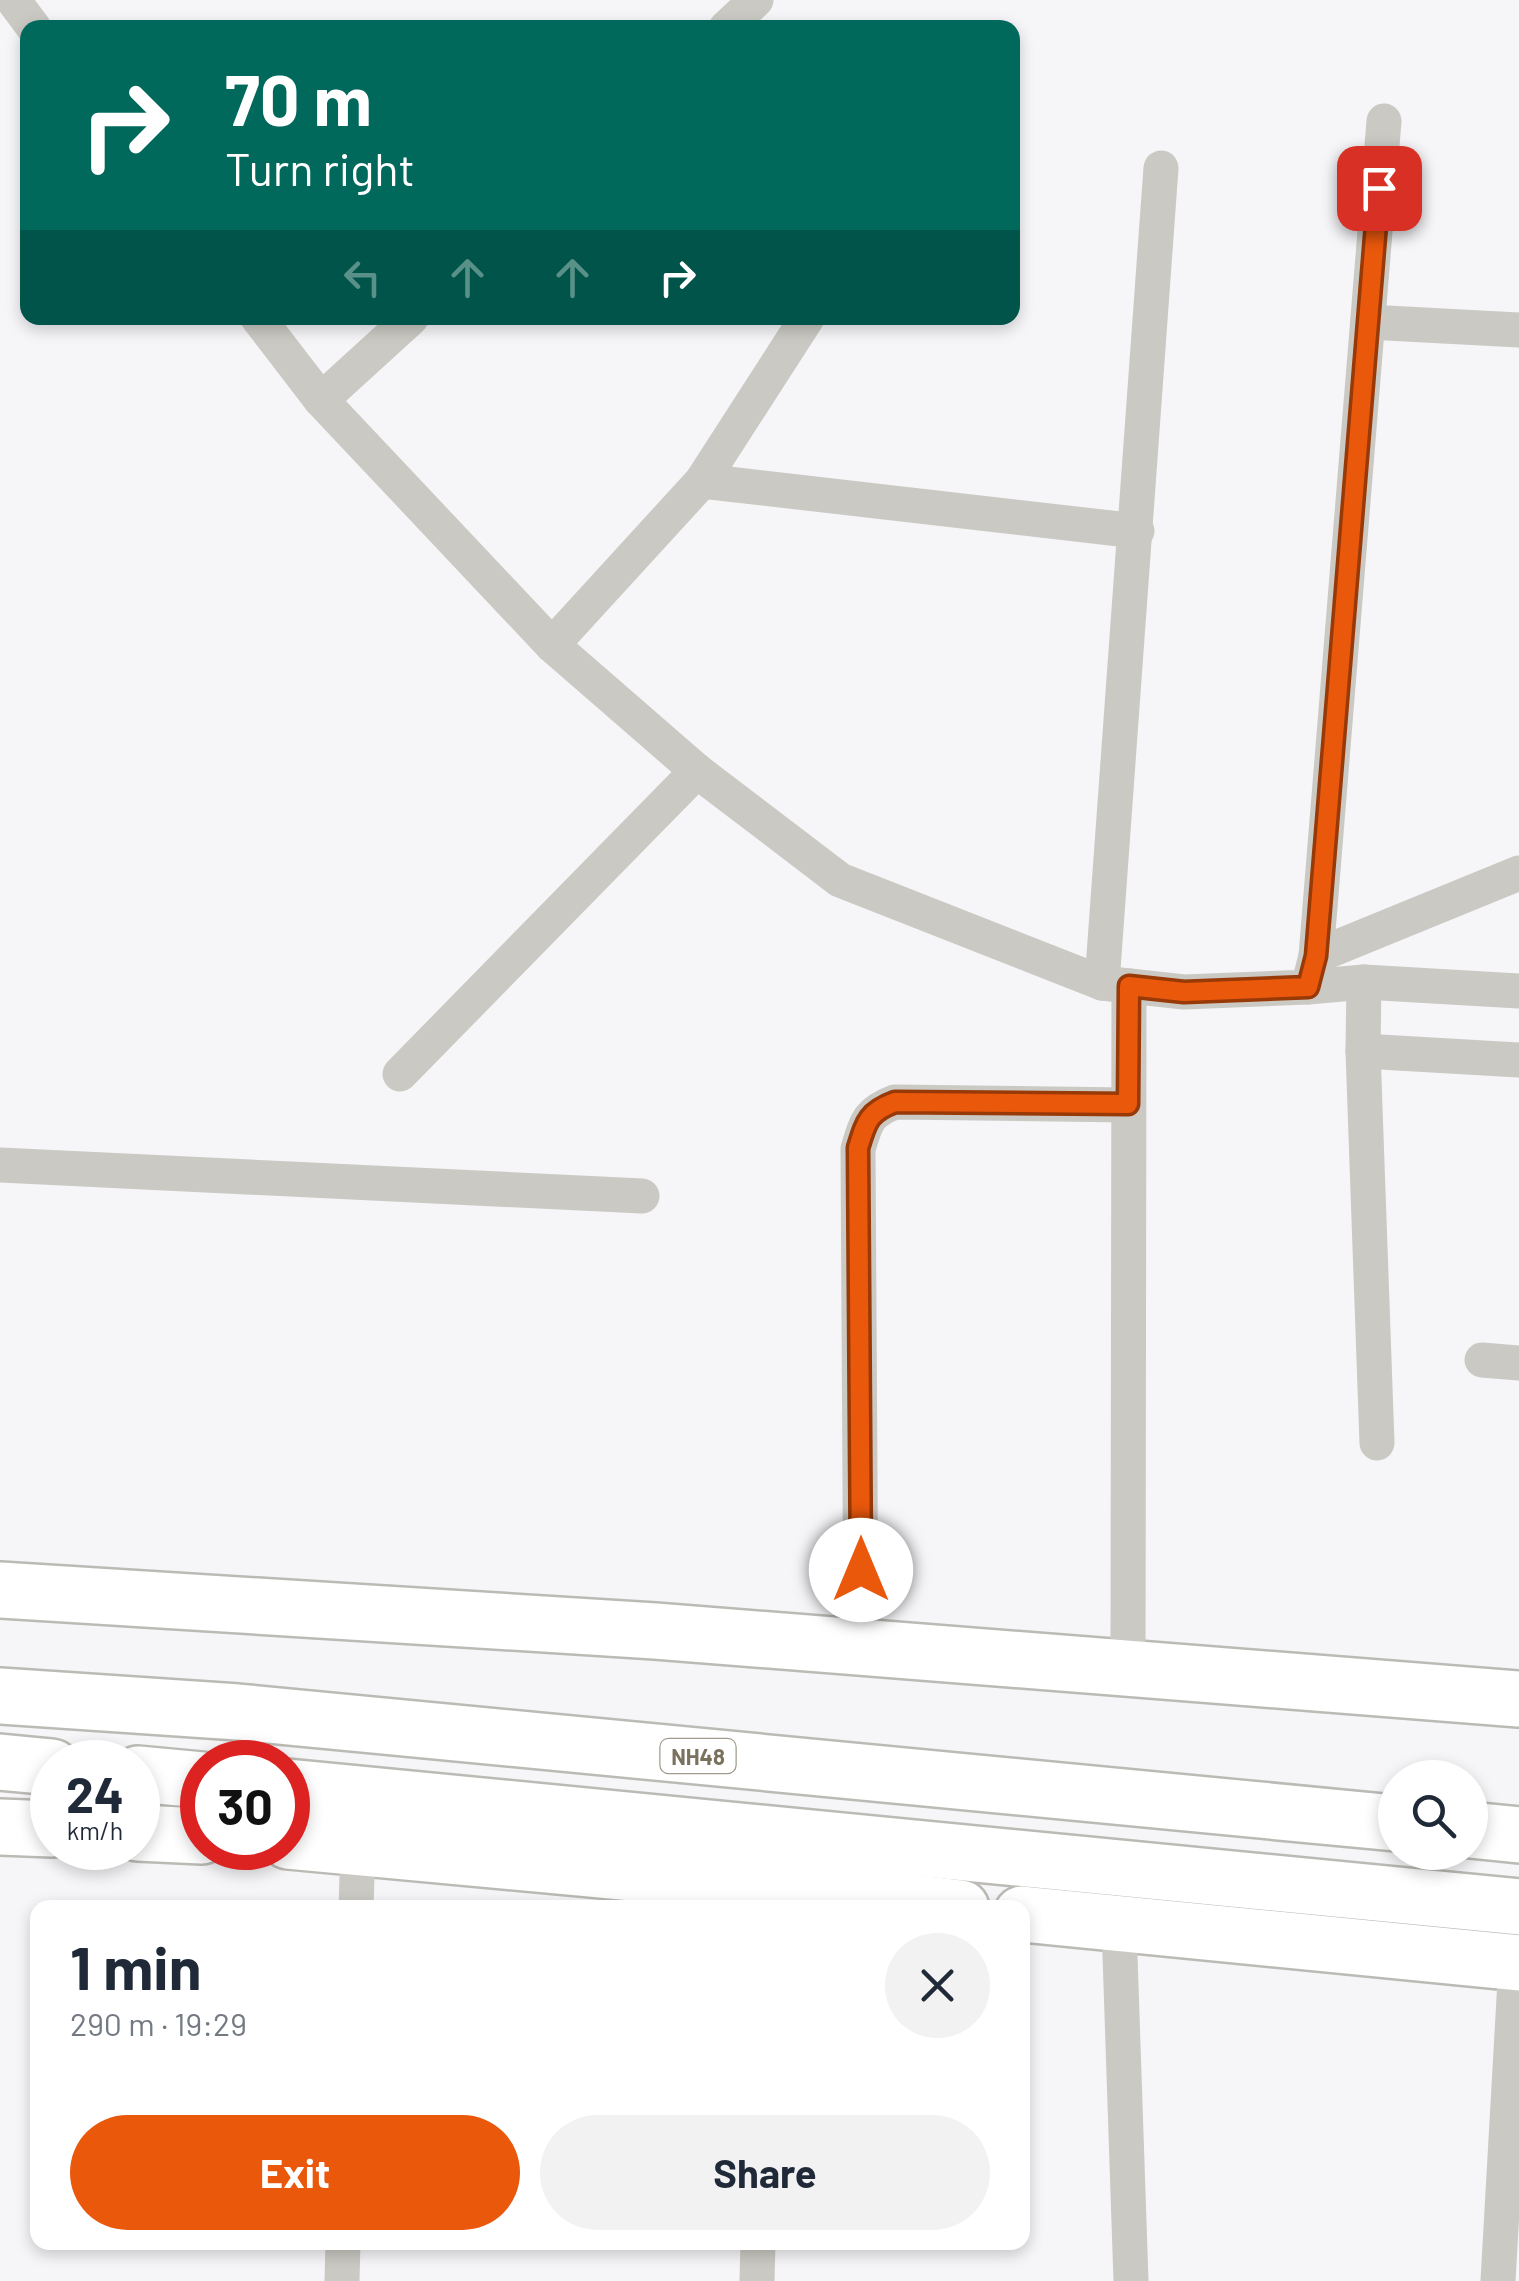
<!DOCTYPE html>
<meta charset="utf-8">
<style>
:root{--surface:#fff;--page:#f2f2f3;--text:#1f2937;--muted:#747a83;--accent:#ea580c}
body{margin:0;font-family:Barlow,sans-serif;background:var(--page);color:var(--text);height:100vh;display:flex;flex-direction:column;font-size:38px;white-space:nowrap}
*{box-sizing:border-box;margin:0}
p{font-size:32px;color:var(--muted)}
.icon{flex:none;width:55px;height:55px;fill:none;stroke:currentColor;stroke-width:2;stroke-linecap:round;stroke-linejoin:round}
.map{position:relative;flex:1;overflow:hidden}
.drawer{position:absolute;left:30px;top:1900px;width:1000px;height:350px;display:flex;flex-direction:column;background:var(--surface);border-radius:20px;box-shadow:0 5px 15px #0003}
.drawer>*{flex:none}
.hud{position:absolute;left:20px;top:20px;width:1000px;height:305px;border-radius:20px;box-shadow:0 5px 15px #0003;background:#00695c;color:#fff;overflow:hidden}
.fabs{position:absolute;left:1378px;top:1760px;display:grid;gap:20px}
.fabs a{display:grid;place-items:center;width:110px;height:110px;border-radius:50%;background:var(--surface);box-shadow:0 5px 15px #0003;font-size:50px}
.speed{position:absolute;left:30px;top:1740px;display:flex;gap:20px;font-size:50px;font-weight:700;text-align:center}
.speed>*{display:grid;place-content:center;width:130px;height:130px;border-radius:50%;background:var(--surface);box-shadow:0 5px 15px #0003;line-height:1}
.speed small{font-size:25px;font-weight:400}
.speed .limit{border:15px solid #d22;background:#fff;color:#111}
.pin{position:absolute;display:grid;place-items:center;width:85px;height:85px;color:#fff;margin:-42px;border-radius:20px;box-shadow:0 5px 15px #0006}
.me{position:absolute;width:110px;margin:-55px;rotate:0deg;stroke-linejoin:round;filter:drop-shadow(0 0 8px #0008)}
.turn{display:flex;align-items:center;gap:35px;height:210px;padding:0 40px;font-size:45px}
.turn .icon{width:130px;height:130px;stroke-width:2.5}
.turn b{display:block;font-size:70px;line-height:85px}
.lanes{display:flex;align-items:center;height:95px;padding:0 40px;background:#0003;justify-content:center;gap:50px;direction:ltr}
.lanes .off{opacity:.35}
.round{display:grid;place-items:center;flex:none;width:105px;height:105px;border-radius:52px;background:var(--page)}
.head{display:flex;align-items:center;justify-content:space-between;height:170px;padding:0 40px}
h1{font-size:60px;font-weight:700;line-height:75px}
.cta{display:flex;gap:20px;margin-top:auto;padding:20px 40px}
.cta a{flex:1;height:115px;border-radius:60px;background:var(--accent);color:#fff;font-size:40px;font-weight:700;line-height:115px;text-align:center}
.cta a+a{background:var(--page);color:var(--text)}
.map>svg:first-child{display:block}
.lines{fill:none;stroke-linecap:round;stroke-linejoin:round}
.trunk-casing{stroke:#bcbab4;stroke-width:60}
.minor{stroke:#cbc9c3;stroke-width:35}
.trunk{stroke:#fff;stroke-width:55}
.route-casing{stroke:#983908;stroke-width:25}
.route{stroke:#ea580c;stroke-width:18}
.labels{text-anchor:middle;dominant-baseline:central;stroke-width:10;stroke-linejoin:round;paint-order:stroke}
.shield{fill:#fff;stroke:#a39c8e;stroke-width:2.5}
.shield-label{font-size:22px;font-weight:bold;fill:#7b725e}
</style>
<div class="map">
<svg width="1519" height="2281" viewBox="0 0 1519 2281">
<rect width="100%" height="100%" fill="#f6f5f8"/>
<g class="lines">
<g class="trunk-casing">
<g id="trunk">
<path d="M 0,1590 L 655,1631 L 1519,1699"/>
<path d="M 0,1696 L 238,1712 L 1395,1823"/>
<path d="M 0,1762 L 52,1767"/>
<path d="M 138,1774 L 202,1780"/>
<path d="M 288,1787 L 1519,1907"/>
<path d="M 0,1827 L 52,1829"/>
<path d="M 1470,1830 L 1519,1835"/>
<path d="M 138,1833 L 202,1836"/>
<path d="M 288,1841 L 762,1885 L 961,1908"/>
<path d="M 1022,1914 L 1519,1963"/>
</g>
</g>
<g class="minor">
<path d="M 13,0 L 34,28"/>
<path d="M 726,28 L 756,0"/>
<path d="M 258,318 L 321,400 L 552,645 L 697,771 L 840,880 L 1102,983 L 1184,992 L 1308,987 L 1316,956 L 1519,873"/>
<path d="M 1368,322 L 1519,330"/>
<path d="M 321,400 L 411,318"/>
<path d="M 702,481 L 1137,531"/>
<path d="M 552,645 L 702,481 L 807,318"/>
<path d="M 1316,956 L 1384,121"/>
<path d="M 1364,982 L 1363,1051 L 1377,1443"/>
<path d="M 1102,983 L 1161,168"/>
<path d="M 1308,987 L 1364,982 L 1519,991"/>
<path d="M 1363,1051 L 1519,1060"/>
<path d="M 400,1074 L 697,771"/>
<path d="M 0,1165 L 642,1196"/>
<path d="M 1482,1360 L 1519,1363"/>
<path d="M 861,1646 L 858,1149 C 866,1122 868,1112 895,1102 L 1128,1105"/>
<path d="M 1128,1667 L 1129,986"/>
<path d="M 356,1908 L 358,1845"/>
<path d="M 1119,1926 L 1131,2281"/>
<path d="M 342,2281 L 343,2242"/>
<path d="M 757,2281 L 758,2242"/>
<path d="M 1498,2281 L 1516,1963"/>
</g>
<use href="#trunk" class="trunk"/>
</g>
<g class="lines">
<g class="route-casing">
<path id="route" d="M 861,1570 L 858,1148 C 866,1122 868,1112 895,1102 L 1128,1104 L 1129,986 L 1184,992 L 1308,987 L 1316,956 L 1379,188"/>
</g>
<use href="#route" class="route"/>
</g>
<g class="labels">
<rect class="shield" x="660.5" y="1739" width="75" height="34" rx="8"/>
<g class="shield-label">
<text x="698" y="1756">NH48</text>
</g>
</g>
</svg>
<div class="fabs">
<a><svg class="icon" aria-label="search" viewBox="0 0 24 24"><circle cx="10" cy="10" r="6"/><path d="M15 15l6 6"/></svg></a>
</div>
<div class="speed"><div>24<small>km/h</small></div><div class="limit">30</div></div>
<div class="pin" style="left:1379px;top:188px;background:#d93025"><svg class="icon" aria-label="arrive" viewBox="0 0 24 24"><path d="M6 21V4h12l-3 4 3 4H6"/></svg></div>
<svg class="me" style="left:861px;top:1570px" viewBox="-20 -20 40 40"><circle r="19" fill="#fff"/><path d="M0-13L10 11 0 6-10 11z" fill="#ea580c"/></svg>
<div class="hud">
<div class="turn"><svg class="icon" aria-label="right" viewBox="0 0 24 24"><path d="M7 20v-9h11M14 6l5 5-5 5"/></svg><div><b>70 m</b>Turn right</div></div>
<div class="lanes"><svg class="icon off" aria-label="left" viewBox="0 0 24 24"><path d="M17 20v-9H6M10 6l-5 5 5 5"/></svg><svg class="icon off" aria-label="ahead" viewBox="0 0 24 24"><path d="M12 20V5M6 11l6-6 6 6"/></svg><svg class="icon off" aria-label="ahead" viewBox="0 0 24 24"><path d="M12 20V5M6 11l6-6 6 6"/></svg><svg class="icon" aria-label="right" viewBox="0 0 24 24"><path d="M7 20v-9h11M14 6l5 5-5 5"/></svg></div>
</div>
<section class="drawer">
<div class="head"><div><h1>1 min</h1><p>290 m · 19:29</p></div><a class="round"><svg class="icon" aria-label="close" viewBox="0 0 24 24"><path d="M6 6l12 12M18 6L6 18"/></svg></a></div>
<div class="cta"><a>Exit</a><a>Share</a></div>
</section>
</div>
